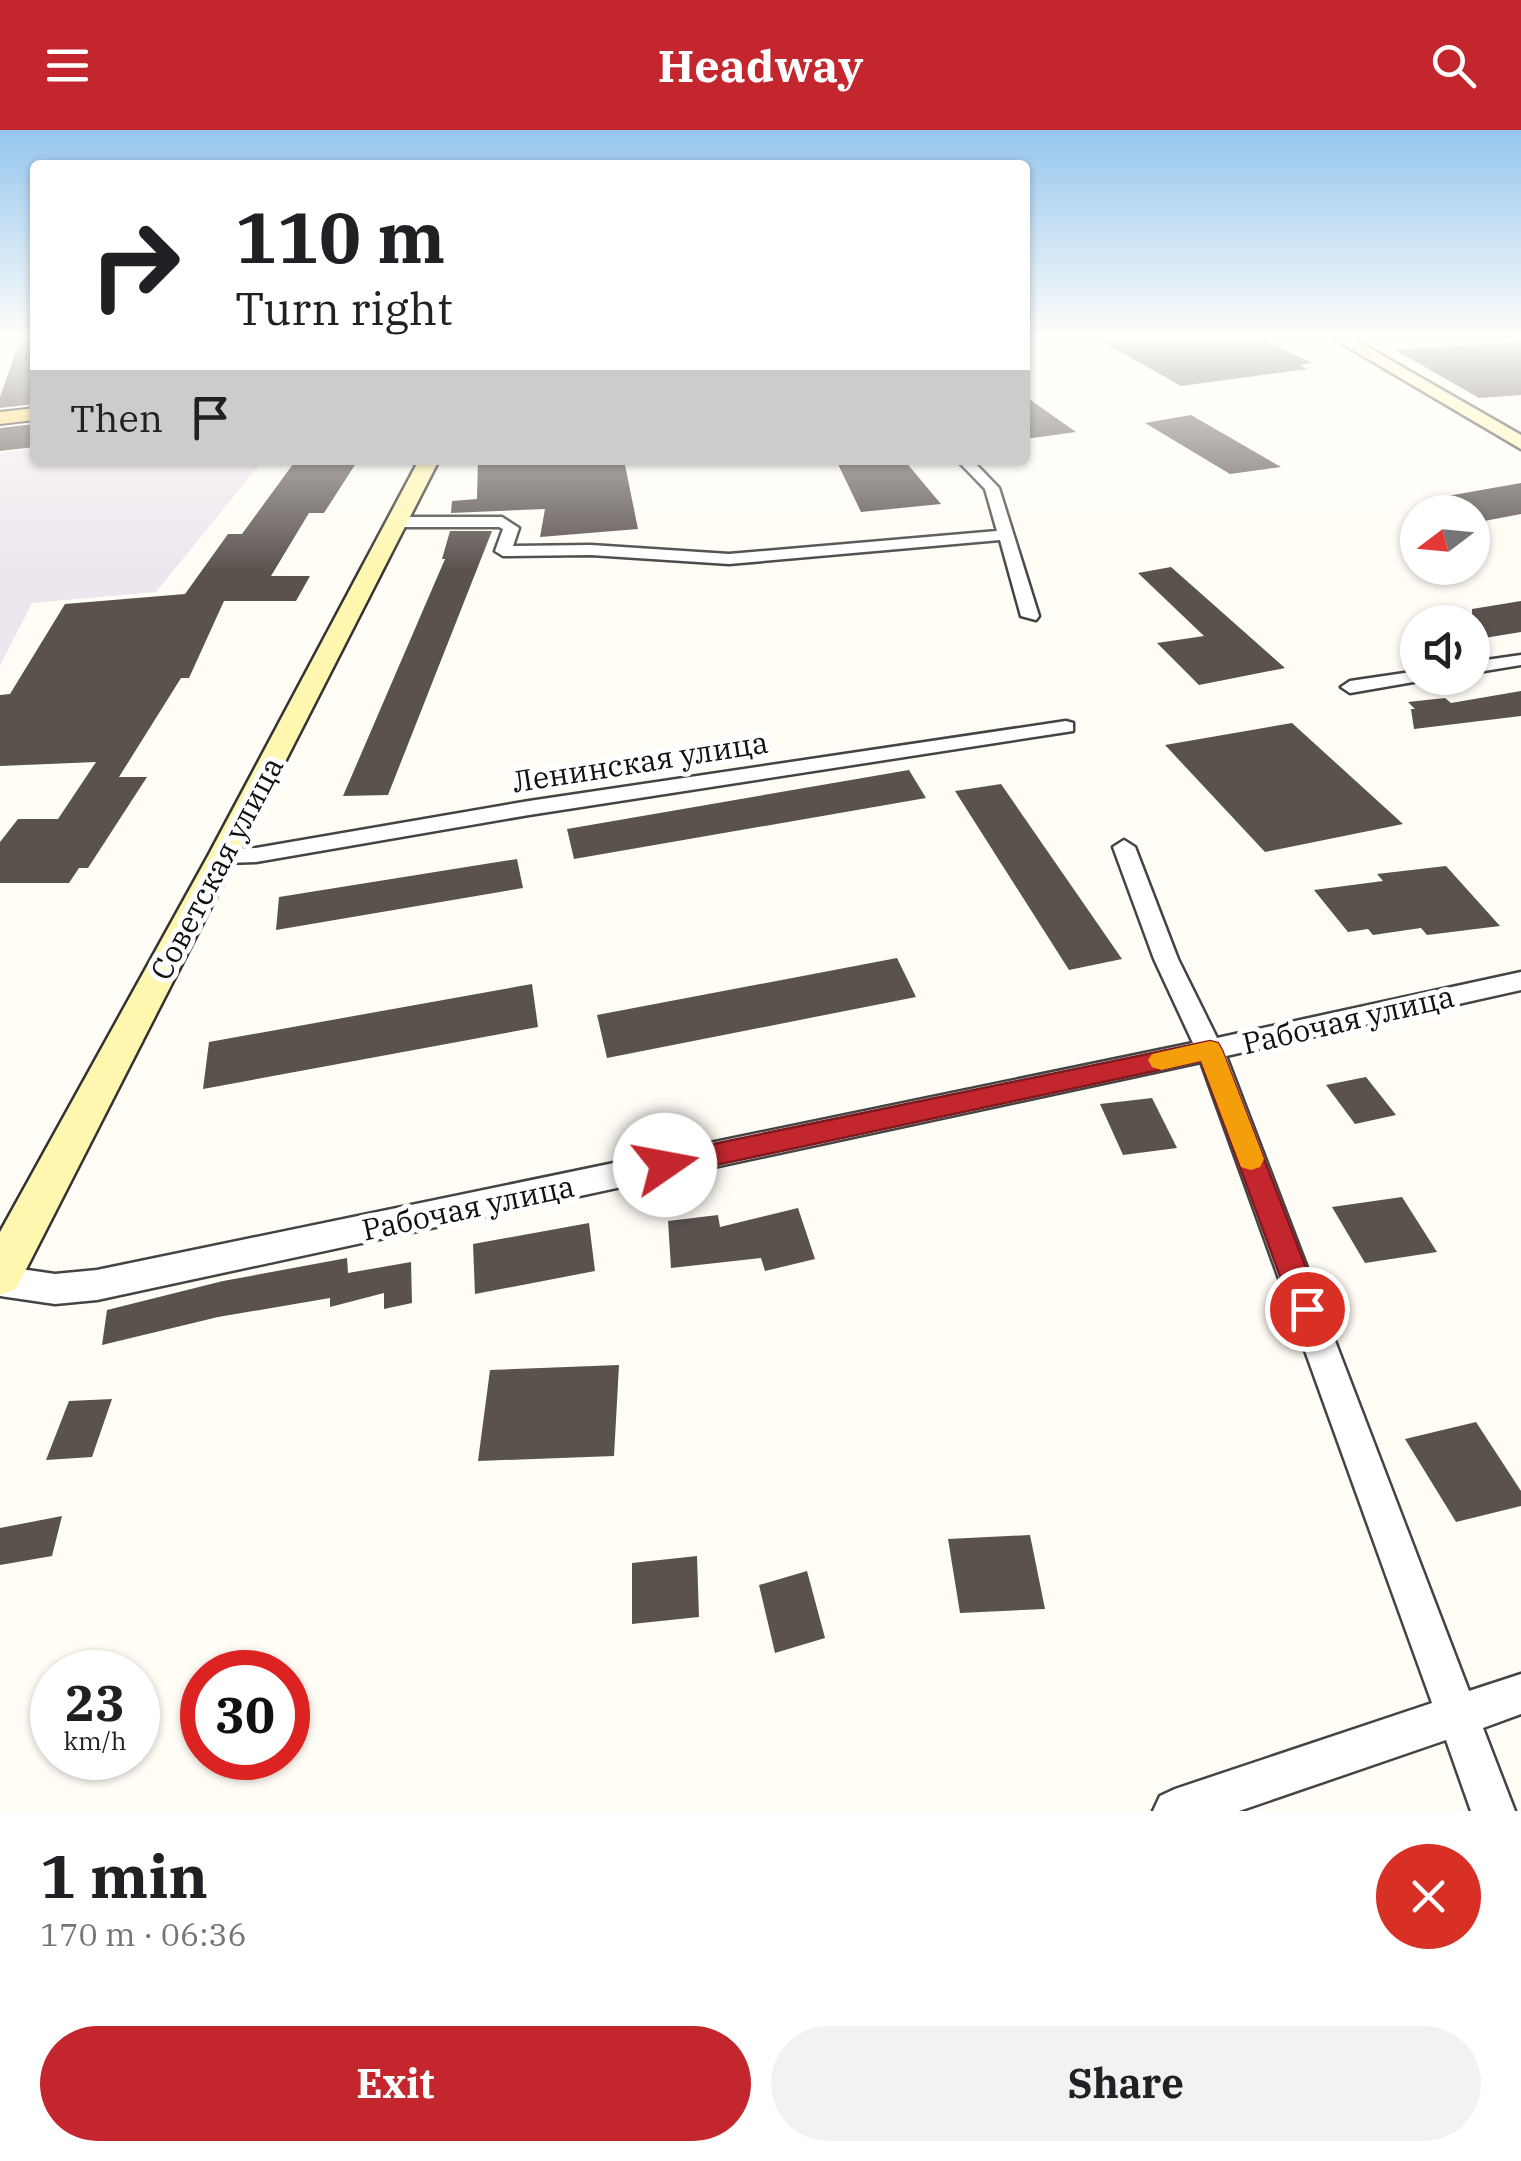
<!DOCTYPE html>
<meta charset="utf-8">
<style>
:root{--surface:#fff;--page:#f2f2f2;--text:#202124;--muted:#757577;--accent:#c4262e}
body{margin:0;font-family:"IBM Plex Serif",serif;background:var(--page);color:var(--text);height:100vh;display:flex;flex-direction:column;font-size:38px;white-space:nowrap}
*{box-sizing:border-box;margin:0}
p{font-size:32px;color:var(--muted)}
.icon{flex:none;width:55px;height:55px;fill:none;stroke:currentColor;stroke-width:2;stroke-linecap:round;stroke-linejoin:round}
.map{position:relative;height:1681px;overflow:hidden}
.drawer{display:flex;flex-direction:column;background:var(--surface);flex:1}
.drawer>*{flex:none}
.hud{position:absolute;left:30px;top:30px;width:1000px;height:305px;border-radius:10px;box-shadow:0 2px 8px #0004;background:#fff;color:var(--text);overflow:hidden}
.needle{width:65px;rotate:254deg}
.fabs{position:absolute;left:1400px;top:365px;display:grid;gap:20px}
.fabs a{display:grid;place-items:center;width:90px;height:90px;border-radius:50%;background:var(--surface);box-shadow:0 2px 8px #0004;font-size:50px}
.speed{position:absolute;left:30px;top:1520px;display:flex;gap:20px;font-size:50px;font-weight:700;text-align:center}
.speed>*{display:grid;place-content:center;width:130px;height:130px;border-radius:50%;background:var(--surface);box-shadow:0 2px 8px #0004;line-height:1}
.speed small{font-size:25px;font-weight:400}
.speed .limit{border:15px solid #d22;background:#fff;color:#111}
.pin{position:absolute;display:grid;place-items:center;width:85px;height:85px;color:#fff;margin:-42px;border:5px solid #fff;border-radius:50%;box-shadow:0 2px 10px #0007}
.me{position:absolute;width:110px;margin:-55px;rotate:78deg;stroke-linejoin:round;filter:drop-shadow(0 0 8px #0008)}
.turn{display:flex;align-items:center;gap:35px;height:210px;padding:0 40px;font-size:45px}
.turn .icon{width:130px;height:130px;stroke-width:2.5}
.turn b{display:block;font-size:70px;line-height:85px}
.then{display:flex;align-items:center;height:95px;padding:0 40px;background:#0003;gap:20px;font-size:38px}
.round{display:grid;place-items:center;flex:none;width:105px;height:105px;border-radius:52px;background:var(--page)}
.summary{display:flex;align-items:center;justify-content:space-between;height:170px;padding:0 40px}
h1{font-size:60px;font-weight:800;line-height:75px}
.primary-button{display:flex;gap:20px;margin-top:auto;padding:20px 40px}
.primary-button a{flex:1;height:115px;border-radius:60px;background:var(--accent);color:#fff;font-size:40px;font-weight:800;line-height:115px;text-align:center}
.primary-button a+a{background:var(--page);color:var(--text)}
header{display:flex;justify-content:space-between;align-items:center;height:130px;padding:0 40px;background:var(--accent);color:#fff;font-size:45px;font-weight:800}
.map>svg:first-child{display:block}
.industrial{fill:#eee6ef}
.building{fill:#5a524d}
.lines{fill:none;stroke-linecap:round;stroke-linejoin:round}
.street-casing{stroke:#444;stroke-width:5}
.secondary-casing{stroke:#333;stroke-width:5}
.primary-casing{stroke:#222;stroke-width:4}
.street{fill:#fff;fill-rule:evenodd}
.secondary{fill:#fff6b0;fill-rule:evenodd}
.primary{fill:#f9d66b;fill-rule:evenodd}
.route{fill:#c4262e;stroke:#7f191e;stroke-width:2.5}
.slow{fill:#f59e0b}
.labels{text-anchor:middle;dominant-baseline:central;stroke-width:10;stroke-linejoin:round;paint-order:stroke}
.street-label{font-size:30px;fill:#111;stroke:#fff}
</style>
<header><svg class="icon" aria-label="menu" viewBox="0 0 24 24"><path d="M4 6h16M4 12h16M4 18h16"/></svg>Headway<svg class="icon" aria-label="search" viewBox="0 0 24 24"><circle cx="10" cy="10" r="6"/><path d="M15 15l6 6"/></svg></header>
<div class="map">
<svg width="1521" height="1681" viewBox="0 0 1521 1681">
<rect width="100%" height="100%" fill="#fffdf5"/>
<path class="industrial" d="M 35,319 L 35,330 L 260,334 L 156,462 L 32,473 L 0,536 L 0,323 Z"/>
<g class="building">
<path d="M 21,207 L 35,207 L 35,274 L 0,278 L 0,267 Z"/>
<path d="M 1094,207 L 1258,207 L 1312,233 L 1299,235 L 1308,239 L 1181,256 Z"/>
<path d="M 1521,212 L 1521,265 L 1479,268 L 1395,220 Z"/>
<path d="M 1025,266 L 1076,302 L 1025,309 Z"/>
<path d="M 1191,285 L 1281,337 L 1230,344 L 1145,293 Z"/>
<path d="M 35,294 L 35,317 L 0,321 L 0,298 Z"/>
<path d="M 296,330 L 358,330 L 324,383 L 309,383 L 271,446 L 310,446 L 296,471 L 224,471 L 189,548 L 181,548 L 119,647 L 147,647 L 88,738 L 79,738 L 69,753 L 0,753 L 0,712 L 18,689 L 58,689 L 96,632 L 0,636 L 0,565 L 10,564 L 65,474 L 185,464 L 228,404 L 242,404 Z"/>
<path d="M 478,330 L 624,330 L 638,399 L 540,407 L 545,379 L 451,383 L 452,371 L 477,369 Z"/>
<path d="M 836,330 L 904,330 L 941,374 L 861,382 Z"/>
<path d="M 1521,353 L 1521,384 L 1479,392 L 1472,388 L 1472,382 L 1463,382 L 1436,368 Z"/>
<path d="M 450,401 L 492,401 L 388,665 L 343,666 L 445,429 L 442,429 Z"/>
<path d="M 1171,437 L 1285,538 L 1199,555 L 1157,513 L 1204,506 L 1138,443 Z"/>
<path d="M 1521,471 L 1521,502 L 1472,510 L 1472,479 Z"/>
<path d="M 1521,561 L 1521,586 L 1414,599 L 1411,579 L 1415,579 L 1408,572 L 1445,568 L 1451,573 Z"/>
<path d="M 1292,593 L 1403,694 L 1265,722 L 1165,615 Z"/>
<path d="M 909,640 L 926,668 L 574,729 L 567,699 Z"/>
<path d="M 1001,654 L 1122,829 L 1069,840 L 955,661 Z"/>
<path d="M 517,729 L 523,758 L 276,800 L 279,767 Z"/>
<path d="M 1446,736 L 1500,796 L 1427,805 L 1421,798 L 1373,805 L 1368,799 L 1348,802 L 1314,760 L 1383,751 L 1377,744 Z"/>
<path d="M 897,828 L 916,867 L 607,928 L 597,885 Z"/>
<path d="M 532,854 L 538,897 L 203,959 L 209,912 Z"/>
<path d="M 1366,947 L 1396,985 L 1355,994 L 1326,955 Z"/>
<path d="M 1152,968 L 1177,1018 L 1123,1025 L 1100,974 Z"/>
<path d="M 1402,1067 L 1437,1122 L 1365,1133 L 1332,1077 Z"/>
<path d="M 798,1078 L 815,1129 L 765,1141 L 761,1128 L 671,1138 L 668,1091 L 718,1085 L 720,1097 Z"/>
<path d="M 589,1093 L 595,1141 L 475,1164 L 473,1114 Z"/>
<path d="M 347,1128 L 348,1143 L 411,1132 L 412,1173 L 384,1179 L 384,1163 L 330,1177 L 330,1168 L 218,1187 L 102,1215 L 107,1180 L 223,1151 Z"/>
<path d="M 619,1235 L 614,1326 L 478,1331 L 490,1240 Z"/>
<path d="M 112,1269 L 92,1327 L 46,1330 L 69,1271 Z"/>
<path d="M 1476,1292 L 1521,1361 L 1521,1376 L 1456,1392 L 1405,1309 Z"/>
<path d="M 62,1386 L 52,1426 L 0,1435 L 0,1398 Z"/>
<path d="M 1030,1405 L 1045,1479 L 960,1483 L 948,1409 Z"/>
<path d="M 697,1426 L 699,1487 L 632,1494 L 632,1433 Z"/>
<path d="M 807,1441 L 825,1508 L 775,1523 L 759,1455 Z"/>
</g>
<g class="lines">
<g class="street-casing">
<g id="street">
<path d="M 957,330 L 972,330 L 999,358 L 1039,486 L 1036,490 L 1021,486 L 1000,410 L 729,434 L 591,425 L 503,426 L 495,421 L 503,399 L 499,397 L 397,397 L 389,392 L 397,387 L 502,387 L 519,398 L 513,416 L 591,415 L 729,424 L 997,401 L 985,359 Z"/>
<path d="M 1521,525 L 1521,535 L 1472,543 L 1472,532 Z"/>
<path d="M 1418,541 L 1418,548 L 1425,550 L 1350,563 L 1341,557 L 1350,551 Z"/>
<path d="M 1066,591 L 1073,593 L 1073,601 L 529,685 L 256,732 L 224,733 L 213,726 L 224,719 L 256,718 L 529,671 Z"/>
<path d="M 1124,710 L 1135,717 L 1178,829 L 1217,908 L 1521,842 L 1521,860 L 1226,926 L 1469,1561 L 1521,1544 L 1521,1584 L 1483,1598 L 1515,1681 L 1471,1681 L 1446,1610 L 1239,1681 L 1153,1681 L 1160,1666 L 1175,1659 L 1432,1573 L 1201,932 L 97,1170 L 55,1174 L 0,1166 L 0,1136 L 55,1144 L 97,1140 L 1193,913 L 1154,829 L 1113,717 Z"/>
</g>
</g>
<g class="secondary-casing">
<g id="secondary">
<path d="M 1331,207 L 1350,207 L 1521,305 L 1521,319 Z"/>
<path d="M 419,330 L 439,330 L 16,1159 L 0,1165 L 0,1102 L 208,726 Z"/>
</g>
</g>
<g class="primary-casing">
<path id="primary" d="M 35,278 L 35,290 L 0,294 L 0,282 Z"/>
</g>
<use href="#street" class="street"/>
<use href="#secondary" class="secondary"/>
<use href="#primary" class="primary"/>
</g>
<linearGradient id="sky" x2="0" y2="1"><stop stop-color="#95c6ee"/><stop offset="0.47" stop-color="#fffefa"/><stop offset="1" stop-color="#fffefa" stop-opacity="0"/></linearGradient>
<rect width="1521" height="442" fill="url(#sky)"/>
<path class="route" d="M 1210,911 L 1218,913 L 1222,920 L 1322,1179 L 1317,1189 L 1307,1193 L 1296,1189 L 1292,1179 L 1201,931 L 665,1046 L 656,1043 L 652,1035 L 656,1027 L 665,1024 Z"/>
<path class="slow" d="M 1210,911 L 1218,913 L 1222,920 L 1264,1029 L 1260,1037 L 1251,1040 L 1241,1037 L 1201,931 L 1161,940 L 1152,937 L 1148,930 L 1152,924 Z"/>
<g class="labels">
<g class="street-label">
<text transform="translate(640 631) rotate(-9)">Ленинская улица</text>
<text transform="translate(216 738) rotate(-62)">Советская улица</text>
<text transform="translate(1348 889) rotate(-13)">Рабочая улица</text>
<text transform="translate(468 1077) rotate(-12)">Рабочая улица</text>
</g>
</g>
</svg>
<div class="fabs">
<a><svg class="needle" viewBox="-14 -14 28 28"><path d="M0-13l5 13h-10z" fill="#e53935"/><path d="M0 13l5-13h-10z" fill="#757577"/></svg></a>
<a><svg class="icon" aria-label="sound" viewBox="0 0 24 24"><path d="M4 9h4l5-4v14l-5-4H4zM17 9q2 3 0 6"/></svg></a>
</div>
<div class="speed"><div>23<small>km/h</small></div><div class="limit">30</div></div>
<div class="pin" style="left:1307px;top:1179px;background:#d93025"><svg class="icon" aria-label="arrive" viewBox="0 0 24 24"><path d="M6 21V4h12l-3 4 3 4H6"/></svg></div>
<svg class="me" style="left:665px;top:1035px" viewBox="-20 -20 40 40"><circle r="19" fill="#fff"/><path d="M0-13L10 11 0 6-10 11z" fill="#c4262e"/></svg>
<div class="hud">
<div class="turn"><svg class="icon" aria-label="right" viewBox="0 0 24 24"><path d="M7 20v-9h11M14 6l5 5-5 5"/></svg><div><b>110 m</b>Turn right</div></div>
<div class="then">Then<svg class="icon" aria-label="arrive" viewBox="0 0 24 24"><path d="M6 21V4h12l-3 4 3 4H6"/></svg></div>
</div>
</div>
<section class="drawer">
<div class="summary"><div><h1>1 min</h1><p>170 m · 06:36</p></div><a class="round" style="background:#d93025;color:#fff"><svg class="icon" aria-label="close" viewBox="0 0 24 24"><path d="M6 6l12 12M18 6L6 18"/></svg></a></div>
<div class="primary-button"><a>Exit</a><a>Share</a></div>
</section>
